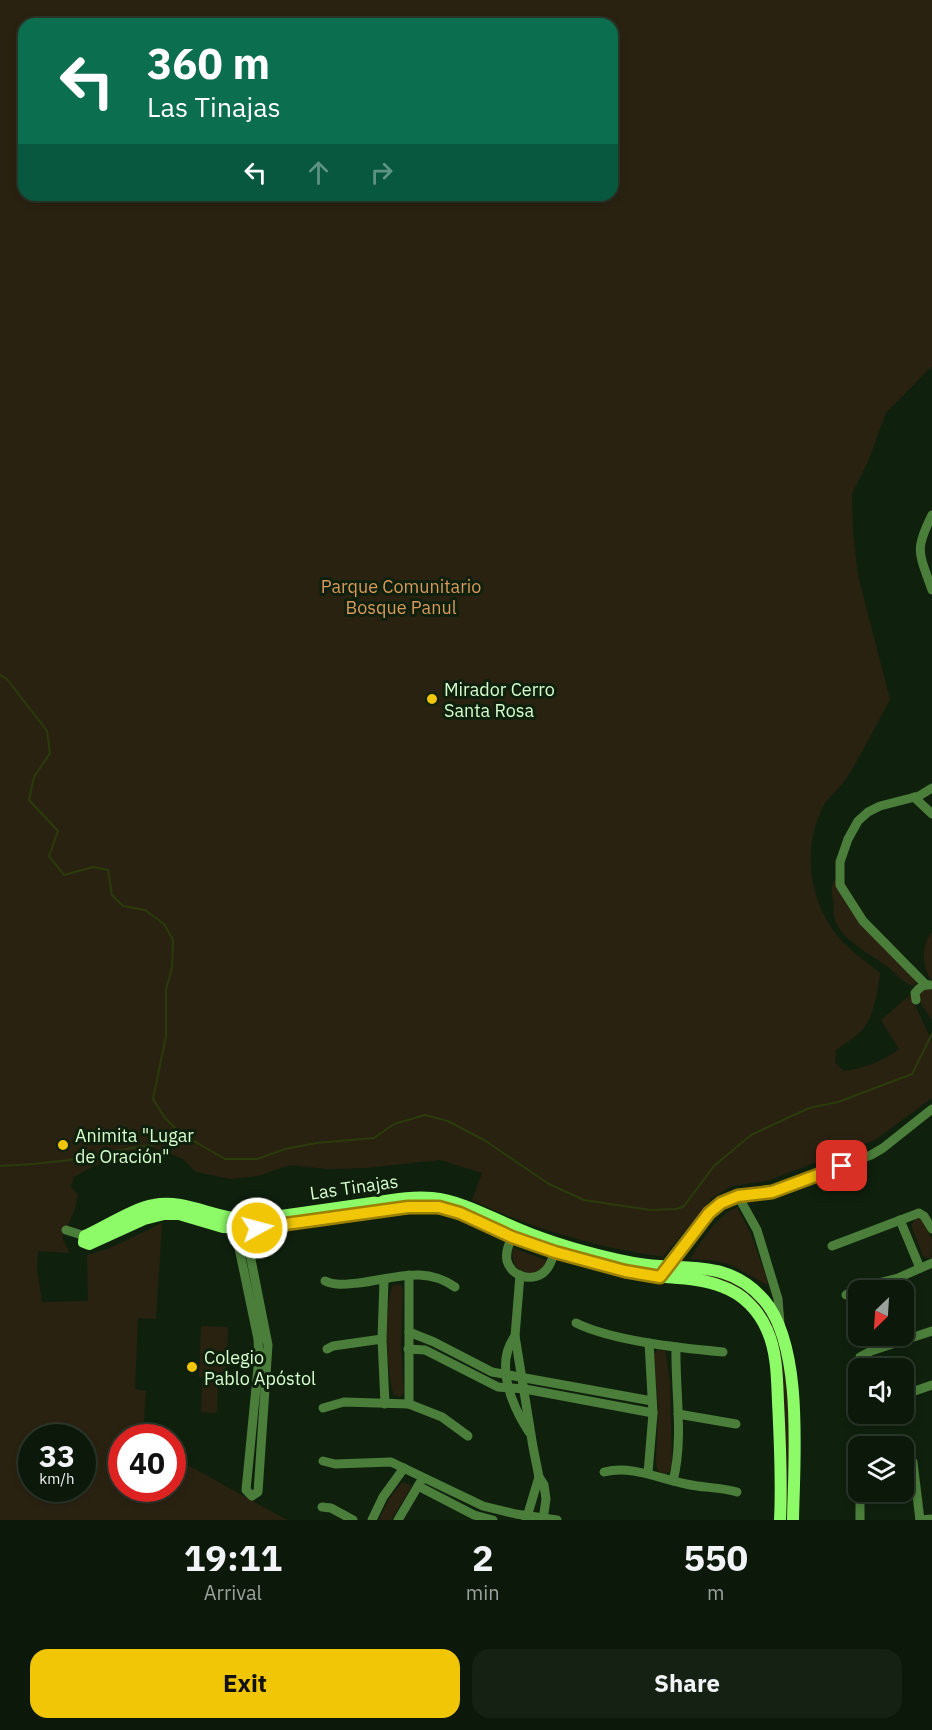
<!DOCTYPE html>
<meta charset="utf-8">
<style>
:root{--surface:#0b180a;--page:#142113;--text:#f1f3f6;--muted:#9aa09c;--line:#2b372b;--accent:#f0c607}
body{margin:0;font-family:"IBM Plex Sans",sans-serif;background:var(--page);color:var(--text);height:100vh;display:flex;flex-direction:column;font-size:22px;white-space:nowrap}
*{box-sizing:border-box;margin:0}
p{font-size:20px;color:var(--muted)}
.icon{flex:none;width:33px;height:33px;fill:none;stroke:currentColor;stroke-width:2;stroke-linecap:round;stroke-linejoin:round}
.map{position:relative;height:1520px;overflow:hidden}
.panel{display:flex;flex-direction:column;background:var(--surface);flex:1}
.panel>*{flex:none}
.guide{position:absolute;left:18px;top:18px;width:600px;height:183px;border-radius:18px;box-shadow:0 3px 9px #0003,0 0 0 2px var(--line);background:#0b6e4f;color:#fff;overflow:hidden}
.needle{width:39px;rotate:205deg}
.tools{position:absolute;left:848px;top:1280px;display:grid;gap:12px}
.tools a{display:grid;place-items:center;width:66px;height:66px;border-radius:12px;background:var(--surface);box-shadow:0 3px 9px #0003,0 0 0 2px var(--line);font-size:30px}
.speed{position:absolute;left:18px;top:1424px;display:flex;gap:12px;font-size:30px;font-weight:700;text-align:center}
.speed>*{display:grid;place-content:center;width:78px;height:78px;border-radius:50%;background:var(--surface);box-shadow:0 3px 9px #0003,0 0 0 2px var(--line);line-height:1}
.speed small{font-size:15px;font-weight:400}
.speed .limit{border:9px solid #d22;background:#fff;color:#111}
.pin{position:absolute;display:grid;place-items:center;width:51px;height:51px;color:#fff;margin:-26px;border-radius:12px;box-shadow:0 3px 9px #0006}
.me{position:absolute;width:66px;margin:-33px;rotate:83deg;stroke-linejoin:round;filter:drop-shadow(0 0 4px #0008)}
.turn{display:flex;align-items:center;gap:21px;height:126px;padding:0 30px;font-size:27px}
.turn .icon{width:78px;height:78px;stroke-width:2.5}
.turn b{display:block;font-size:42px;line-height:51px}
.lanes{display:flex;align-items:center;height:57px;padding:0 30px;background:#0003;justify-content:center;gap:30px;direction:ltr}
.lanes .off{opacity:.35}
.eta{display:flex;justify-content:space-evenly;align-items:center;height:102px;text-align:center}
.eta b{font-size:36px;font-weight:700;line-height:42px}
.primary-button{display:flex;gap:12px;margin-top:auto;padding:12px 30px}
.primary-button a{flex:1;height:69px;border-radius:18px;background:var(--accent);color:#111;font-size:24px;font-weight:700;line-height:69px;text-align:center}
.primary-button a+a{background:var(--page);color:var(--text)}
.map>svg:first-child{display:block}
.green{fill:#2a2211;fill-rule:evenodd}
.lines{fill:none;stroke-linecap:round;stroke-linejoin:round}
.stream{stroke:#2a3c0b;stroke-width:2}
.street{stroke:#4a7e3a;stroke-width:9}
.secondary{stroke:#8dfb68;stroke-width:12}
.route-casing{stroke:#9c8105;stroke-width:15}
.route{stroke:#f0c607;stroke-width:10}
.poi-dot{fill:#f0c607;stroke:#0f200d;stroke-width:2}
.labels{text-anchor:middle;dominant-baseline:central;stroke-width:6;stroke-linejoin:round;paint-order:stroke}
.park-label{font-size:18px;fill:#db985c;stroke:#0f200d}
.poi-label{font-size:18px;fill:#d6fece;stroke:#0f200d;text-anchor:start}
.street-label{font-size:18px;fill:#d6fece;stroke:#0f200d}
</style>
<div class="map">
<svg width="932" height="1520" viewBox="0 0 932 1520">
<rect width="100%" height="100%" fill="#0f200d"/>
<g class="green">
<path d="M 0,0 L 932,0 L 932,366 L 886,413 L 869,459 L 852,494 L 853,533 L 858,575 L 890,700 C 875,726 862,755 845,780 C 838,790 827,798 822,809 C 801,852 810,906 842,941 C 853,953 868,963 880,973 C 878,989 874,1016 863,1029 C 856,1037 845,1043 836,1050 L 835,1063 L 844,1071 C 864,1068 882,1062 899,1049 L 881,1020 L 910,995 L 932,1041 L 932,1098 L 875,1140 L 767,1181 L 732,1186 L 712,1198 L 663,1257 C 593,1246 536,1230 472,1200 L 482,1173 L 440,1160 L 365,1168 L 327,1169 L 290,1165 L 258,1176 L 231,1179 L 196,1172 L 183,1159 L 151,1147 L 132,1152 L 92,1167 L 74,1177 L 71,1187 L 78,1194 L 75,1209 L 62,1238 L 70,1253 L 38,1251 L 37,1269 L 42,1302 L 88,1301 L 87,1255 L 108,1249 L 162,1223 L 156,1319 L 138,1318 L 135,1389 L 146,1391 L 143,1437 L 122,1437 L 122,1488 L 172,1488 L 173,1457 L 287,1520 L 0,1520 ZM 24,24 L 612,24 L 612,195 L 24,195 ZM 32,1437 L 82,1437 L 82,1488 L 32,1488 Z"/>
<path d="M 838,878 C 842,886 846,896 851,904 C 869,930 902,950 921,976 L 914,986 C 903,984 897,974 888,967 C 872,955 839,939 834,917 C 833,911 834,905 833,898 C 831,889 830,884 838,878 Z"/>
<path d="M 932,932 L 932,981 C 921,966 921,946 932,932 Z"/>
<path d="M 927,987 L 932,987 L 932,1020 L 921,1004 L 919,994 Z"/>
<path d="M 737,1207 L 751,1234 L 768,1282 L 767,1285 L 731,1265 L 717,1261 L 690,1259 C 703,1239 715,1218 737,1207 Z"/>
<path d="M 916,1218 L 922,1219 L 932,1240 L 931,1259 L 923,1256 L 912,1228 L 912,1224 Z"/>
<path d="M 513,1248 L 548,1261 L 538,1273 C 519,1275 511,1267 513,1248 Z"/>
<path d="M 676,1272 L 709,1274 L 738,1284 L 761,1303 L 780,1336 L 787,1384 L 791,1457 L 790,1520 L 785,1520 L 782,1396 L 755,1306 Z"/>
<path d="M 394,1284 L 401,1285 L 403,1290 L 401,1346 L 404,1393 L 400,1397 L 394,1395 C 387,1378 383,1297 394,1284 Z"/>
<path d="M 201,1326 L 228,1327 L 226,1378 L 199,1377 Z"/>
<path d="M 658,1349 L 665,1351 L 670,1382 L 672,1463 L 670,1471 L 666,1474 L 659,1472 L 656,1465 L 658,1409 L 654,1354 Z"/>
<path d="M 202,1380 L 218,1380 L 217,1413 L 201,1412 Z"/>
<path d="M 402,1482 L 412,1486 L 391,1520 L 379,1520 L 389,1499 Z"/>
</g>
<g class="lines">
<g class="stream">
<path d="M 0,675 L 7,679 L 47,731 L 50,753 L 34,777 L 29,800 L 58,831 L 49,856 L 64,875 L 93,867 L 108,870 L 112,895 L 123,906 L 145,910 L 164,924 L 173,940 L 172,968 L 166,989 L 166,1036 L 153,1099 L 165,1118 L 180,1133 L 225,1159 L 257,1159 L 285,1149 L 316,1143 L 374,1138 L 394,1124 L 425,1115 L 448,1121 L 484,1140 L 549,1184 L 584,1200 L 650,1210 L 677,1209 L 684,1206 L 714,1166 L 751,1135 L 809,1108 L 838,1102 L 912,1074 L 932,1034"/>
<path d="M 0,1166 L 34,1164 L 87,1158 L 115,1151 L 162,1143 L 180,1133"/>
</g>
<g class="street">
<path d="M 932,515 C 914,551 919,552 932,590"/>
<path d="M 914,797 L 932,814"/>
<path d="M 926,985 L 863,921 L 840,885 L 840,862 L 848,839 L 858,821 L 868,812 L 880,806 L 919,796 L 932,788"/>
<path d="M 916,1000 L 915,993 C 919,988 923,984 930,985"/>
<path d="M 738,1196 L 757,1230 L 778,1299 L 780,1324"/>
<path d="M 900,1220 L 920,1268"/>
<path d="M 234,1224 L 258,1339 L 259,1357 L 246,1490 L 252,1496 L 258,1492 L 268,1345 L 244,1224"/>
<path d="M 66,1230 L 85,1236"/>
<path d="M 512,1237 C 509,1244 505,1252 507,1261 C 512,1278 535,1283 546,1270 C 551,1265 552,1258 555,1252"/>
<path d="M 832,1246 L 919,1213 L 924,1216 L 932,1229"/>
<path d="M 663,1271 C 674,1253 710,1205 730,1198 C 743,1194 758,1196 772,1192 L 871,1155 L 883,1148 L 932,1109"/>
<path d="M 409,1275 L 409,1404"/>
<path d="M 520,1275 L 515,1336 L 533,1447 L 539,1477 L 544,1485 L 546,1499 L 543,1520"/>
<path d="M 384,1280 L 382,1339 L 385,1404"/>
<path d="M 325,1281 C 335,1286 347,1284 358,1283 C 393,1279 424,1265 455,1287"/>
<path d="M 846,1295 L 858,1288 L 898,1278 L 932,1263"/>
<path d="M 576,1323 C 613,1341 680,1348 723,1352"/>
<path d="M 409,1332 L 434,1342 L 492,1372 L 652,1401"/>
<path d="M 515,1336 C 494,1364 512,1406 529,1432"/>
<path d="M 327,1349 L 333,1346 L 382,1339"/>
<path d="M 408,1349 L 425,1350 L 435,1355 L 498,1387 L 525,1389 L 653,1413"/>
<path d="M 860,1357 L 871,1351 L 932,1331"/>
<path d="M 903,1395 L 932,1385"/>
<path d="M 323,1408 L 344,1402 L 409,1404 L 442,1417 L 468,1436"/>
<path d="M 678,1414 L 736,1424"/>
<path d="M 323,1461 L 335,1464 L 391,1462 L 483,1506 L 516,1514 L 557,1520"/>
<path d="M 913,1462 L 920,1520"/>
<path d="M 604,1472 C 633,1465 659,1479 686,1484 C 703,1488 721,1487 737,1492"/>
<path d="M 648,1473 L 653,1413 L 649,1343"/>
<path d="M 858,1474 L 858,1475"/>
<path d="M 673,1481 C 684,1438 675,1391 676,1347"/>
<path d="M 418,1486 L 474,1515 L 493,1520"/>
<path d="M 322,1507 L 331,1508 L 353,1520"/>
<path d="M 372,1520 L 383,1497 L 404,1468"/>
<path d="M 398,1520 L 421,1481"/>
<path d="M 526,1520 L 539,1477"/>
<path d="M 860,1520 L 860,1491"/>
<path d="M 920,1520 L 932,1519"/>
</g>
<path class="secondary" d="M 780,1520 C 782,1481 780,1441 778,1402 C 777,1378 777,1352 767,1330 C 759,1311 743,1294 723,1287 C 696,1276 666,1279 638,1274 C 613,1269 587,1262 563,1254 C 546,1249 528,1244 511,1236 C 475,1221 449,1203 408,1207 L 257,1228 L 223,1227 L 179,1214 L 164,1214 L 144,1219 L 89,1244 L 84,1242 L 85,1236 C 105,1227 134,1208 154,1205 C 183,1199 212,1217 241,1219 C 257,1220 272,1217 288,1215 C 316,1211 344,1207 372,1203 C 392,1200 412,1196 432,1198 C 462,1201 489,1217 516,1228 C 553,1244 594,1255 633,1263 C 683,1273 726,1256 764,1300 C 804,1347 794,1460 793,1520"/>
</g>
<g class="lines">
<g class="route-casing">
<path id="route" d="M 257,1228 L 408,1207 L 439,1207 L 460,1213 L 512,1237 L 555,1252 L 625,1271 L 660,1277 L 709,1213 L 721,1203 L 738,1196 L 772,1192 L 842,1166"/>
</g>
<use href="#route" class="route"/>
</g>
<g class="poi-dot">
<circle cx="432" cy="699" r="6"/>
<circle cx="63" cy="1145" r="6"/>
<circle cx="192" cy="1367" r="6"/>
</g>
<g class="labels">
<g class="park-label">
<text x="401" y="586">Parque Comunitario<tspan x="401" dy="21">Bosque Panul</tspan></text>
</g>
<g class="poi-label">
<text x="444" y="689">Mirador Cerro<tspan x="444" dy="21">Santa Rosa</tspan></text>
<text x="75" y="1135">Animita "Lugar<tspan x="75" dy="21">de Oración"</tspan></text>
<text x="204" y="1357">Colegio<tspan x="204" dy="21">Pablo Apóstol</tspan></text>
</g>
<g class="street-label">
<text transform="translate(354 1187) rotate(-8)">Las Tinajas</text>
</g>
</g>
</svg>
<div class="tools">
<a><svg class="needle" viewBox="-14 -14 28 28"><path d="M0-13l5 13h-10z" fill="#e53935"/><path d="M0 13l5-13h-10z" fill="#9aa09c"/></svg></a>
<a><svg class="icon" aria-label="sound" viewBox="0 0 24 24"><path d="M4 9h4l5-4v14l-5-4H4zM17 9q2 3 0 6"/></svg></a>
<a><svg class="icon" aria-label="layers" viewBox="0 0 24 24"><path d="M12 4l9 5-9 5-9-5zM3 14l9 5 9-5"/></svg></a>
</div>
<div class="speed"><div>33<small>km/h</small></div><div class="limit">40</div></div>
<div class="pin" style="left:842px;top:1166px;background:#d93025"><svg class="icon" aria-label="arrive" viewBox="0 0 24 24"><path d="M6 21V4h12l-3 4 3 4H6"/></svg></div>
<svg class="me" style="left:257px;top:1228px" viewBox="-20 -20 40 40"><circle r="17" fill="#f0c607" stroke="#fff" stroke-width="3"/><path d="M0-11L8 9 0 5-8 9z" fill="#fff"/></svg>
<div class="guide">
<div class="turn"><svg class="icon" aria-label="left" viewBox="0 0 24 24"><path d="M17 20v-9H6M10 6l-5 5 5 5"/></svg><div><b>360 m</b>Las Tinajas</div></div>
<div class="lanes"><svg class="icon" aria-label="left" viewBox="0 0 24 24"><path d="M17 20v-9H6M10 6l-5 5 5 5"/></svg><svg class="icon off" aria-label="ahead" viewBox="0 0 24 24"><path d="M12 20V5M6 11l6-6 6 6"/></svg><svg class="icon off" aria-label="right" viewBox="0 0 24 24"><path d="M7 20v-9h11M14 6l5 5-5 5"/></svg></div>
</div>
</div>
<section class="panel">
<div class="eta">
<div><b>19:11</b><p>Arrival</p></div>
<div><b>2</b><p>min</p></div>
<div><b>550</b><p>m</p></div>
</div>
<div class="primary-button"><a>Exit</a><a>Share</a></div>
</section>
